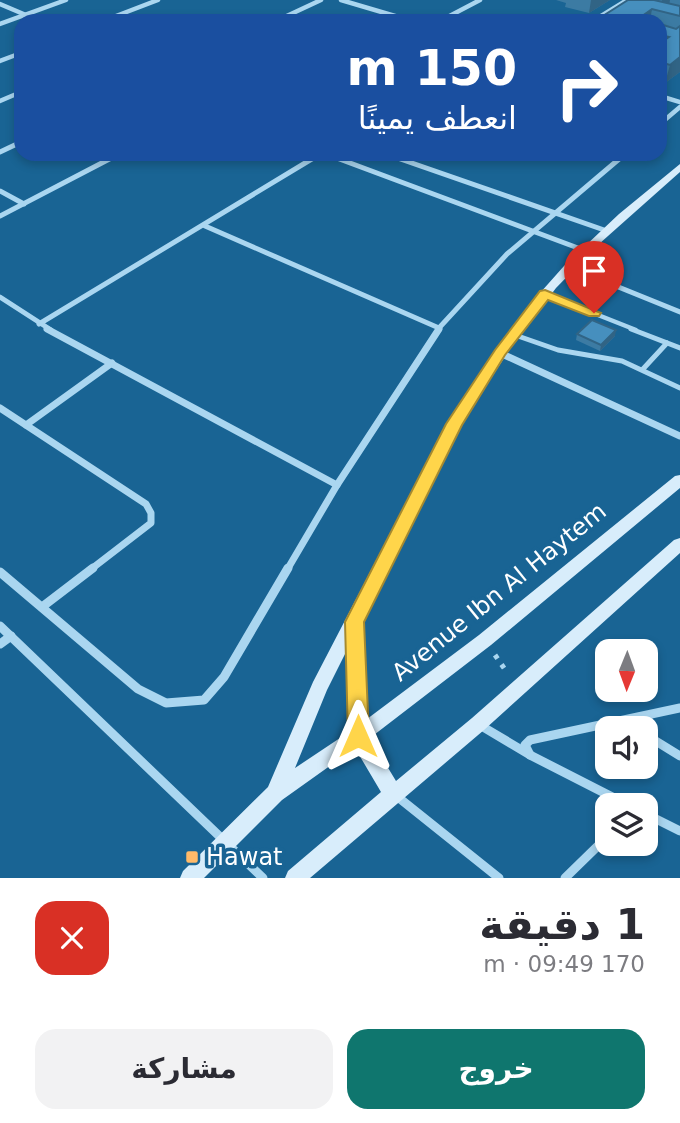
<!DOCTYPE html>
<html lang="ar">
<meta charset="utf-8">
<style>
:root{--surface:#fff;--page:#f2f2f3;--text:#2b2b33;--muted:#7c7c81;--accent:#0f766e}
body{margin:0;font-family:"DejaVu Sans",Cairo,sans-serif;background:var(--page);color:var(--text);direction:rtl;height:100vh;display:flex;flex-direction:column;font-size:26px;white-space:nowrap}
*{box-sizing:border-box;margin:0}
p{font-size:23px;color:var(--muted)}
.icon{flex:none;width:38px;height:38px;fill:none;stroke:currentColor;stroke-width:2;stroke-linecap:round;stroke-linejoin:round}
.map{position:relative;height:878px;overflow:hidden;direction:ltr}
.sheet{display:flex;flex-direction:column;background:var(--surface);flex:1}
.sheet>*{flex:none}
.hud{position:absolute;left:14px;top:14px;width:653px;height:147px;border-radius:21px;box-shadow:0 4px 10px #0003;direction:rtl;background:#1a4fa0;color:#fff;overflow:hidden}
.needle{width:46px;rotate:181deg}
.buttons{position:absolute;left:595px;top:639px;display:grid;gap:14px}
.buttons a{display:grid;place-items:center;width:63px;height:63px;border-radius:14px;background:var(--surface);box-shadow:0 4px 10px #0003;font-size:35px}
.pin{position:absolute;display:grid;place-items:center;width:60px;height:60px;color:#fff;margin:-72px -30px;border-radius:50% 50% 50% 0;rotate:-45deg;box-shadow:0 0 7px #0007}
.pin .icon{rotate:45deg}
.me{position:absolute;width:77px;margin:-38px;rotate:0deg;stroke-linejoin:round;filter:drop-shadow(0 0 5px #0008)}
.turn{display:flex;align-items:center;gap:24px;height:147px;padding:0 35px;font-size:32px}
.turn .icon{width:91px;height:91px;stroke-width:2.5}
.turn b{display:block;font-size:49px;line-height:60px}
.round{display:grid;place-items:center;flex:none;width:74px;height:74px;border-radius:21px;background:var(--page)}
.summary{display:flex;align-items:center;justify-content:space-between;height:119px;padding:0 35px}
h1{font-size:42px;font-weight:700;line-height:52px}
.action{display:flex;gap:14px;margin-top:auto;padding:14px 35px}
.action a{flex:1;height:80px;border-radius:21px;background:var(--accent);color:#fff;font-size:28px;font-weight:700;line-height:80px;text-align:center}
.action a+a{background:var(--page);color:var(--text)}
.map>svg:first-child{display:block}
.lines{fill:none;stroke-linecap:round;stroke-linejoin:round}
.path{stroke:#aad6f0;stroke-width:5;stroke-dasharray:4.5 7;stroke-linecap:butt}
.lane-far1{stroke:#aad6f0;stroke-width:4.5}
.lane{stroke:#aad6f0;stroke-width:5}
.street-far3{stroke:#aad6f0;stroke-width:4.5}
.street-far2{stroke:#aad6f0;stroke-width:5}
.street-far1{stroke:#aad6f0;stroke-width:7}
.street{stroke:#aad6f0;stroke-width:9}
.secondary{fill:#d8edfb;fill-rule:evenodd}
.wall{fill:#3c7ba3}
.shaded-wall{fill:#316485}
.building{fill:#468fbe;stroke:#316485;stroke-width:2}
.route{fill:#ffd54a;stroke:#a68a30;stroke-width:2}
.poi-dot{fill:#ffba69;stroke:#196494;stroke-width:2.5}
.labels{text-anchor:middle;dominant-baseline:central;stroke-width:7;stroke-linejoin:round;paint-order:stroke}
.near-street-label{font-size:24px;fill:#fff;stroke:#196494}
.near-poi-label{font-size:24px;fill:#fff;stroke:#196494;text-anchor:start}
</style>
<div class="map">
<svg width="680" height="878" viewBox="0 0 680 878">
<rect width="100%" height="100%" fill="#196494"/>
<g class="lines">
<path class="path" d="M 495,655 L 506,671"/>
<path class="lane-far1" d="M 545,294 L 636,330"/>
<g class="lane">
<path d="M 631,329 L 680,348"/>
<path d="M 515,335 L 558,350 L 622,361 L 680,388"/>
<path d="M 643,369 L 667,343"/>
</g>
<g class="street-far3">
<path d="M 341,0 L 412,21"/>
<path d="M 0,4 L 40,21"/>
<path d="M 103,21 L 158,0"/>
<path d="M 276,21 L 321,0"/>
<path d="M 440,21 L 480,0"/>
<path d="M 593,21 L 627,0"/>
<path d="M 0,24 L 66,0"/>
<path d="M 0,61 L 21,53"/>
<path d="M 660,96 L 680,102"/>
<path d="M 0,101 L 21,92"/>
<path d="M 660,124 L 680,107"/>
<path d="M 15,145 L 21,142"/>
</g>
<g class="street-far2">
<path d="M 0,152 L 19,143"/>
<path d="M 326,154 L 586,251"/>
<path d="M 386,154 L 607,231"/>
<path d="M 0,191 L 24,204"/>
<path d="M 0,216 L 119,154"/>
<path d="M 205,226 L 439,328 L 507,254 L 625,154"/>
<path d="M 569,267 L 680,312"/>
<path d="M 0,297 L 51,330"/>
<path d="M 39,324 L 320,154"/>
<path d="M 438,330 L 439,328"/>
</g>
<g class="street-far1">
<path d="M 47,329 L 337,485"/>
<path d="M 500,353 L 680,436"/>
<path d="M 0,408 L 146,504 L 151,513 L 151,523 L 90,570"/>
<path d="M 26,425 L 112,363"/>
<path d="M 287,570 L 337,485 L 439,329"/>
</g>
<g class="street">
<path d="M 0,572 L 138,689 L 166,703 L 204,700 L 224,677 L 288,568"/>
<path d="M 42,607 L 93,568"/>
<path d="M 0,626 L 263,878"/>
<path d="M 0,644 L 11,636"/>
<path d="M 478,724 L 530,755 L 628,805"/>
<path d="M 646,735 L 680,756"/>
<path d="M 530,755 L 525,745 L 530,740 L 680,708"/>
<path d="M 394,794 L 499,878"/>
<path d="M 646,814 L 680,831"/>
<path d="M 565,878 L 607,837"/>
</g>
<path class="secondary" d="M 680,164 L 680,172 L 599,244 L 556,288 L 512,346 L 461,424 L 362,620 L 367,719 L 479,635 L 675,476 L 680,475 L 680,488 L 491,645 L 370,738 L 396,781 L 472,718 L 674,540 L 680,538 L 680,553 L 484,730 L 310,878 L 285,878 L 288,871 L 381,792 L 355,748 L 282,800 L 204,878 L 180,878 L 183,871 L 268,787 L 313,682 L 447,424 L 489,360 L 532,302 L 564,266 L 619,214 ZM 347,650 L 349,732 L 295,768 L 327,690 Z"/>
</g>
<g class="wall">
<path d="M 556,0 L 610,0 L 589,13 L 565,7 L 566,3 Z"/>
<path d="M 628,0 L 680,0 L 680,72 L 665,83 L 660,82 L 660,21 L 595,21 Z"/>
<path d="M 577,334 L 615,336 L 600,351 L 576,340 Z"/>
</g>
<g class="shaded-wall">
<path d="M 591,0 L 610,0 L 589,13 Z"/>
<path d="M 662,0 L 670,0 L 668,10 L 660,11 Z"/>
<path d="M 652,9 L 650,21 L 638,21 L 638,19 Z"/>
<path d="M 680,57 L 680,72 L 665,83 L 670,65 Z"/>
<path d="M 616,330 L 615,336 L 600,351 L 601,345 Z"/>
</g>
<g class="building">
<path d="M 628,0 L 654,0 L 680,6 L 680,16 L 652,9 L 638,19 L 647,21 L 595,21 Z"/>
<path d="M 660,24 L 676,29 L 680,26 L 680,57 L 670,65 L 660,62 L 660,43 L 669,37 L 660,35 Z"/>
<path d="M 592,320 L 616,330 L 601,345 L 577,334 Z"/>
</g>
<path class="route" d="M 545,290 L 601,313 L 599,316 L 589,316 L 548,300 L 505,355 L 462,425 L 364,622 L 369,736 L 365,743 L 358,745 L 351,743 L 348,736 L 345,622 L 446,424 L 495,350 L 540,291 Z"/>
<rect class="poi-dot" x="185" y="850" width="14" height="14" rx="3.5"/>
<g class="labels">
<g class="near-street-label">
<text transform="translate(499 592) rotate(-39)">Avenue Ibn Al Haytem</text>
</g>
<g class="near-poi-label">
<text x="206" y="857">Hawat</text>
</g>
</g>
</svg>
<div class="buttons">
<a><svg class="needle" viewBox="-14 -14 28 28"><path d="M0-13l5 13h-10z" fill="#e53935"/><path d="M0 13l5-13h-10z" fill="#7c7c81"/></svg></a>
<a><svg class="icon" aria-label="sound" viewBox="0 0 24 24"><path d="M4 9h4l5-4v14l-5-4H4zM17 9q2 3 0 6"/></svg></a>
<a><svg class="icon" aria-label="layers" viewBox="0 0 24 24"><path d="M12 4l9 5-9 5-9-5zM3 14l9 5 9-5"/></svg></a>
</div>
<div class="pin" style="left:594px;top:313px;background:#d93025"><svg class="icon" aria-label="arrive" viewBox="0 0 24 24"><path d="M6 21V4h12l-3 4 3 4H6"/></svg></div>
<svg class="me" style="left:358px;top:736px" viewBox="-20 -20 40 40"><path d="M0-17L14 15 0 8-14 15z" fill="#ffd54a" stroke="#fff" stroke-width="4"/></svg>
<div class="hud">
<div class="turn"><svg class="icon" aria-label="right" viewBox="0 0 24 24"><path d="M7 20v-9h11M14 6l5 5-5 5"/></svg><div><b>150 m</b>انعطف يمينًا</div></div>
</div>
</div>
<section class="sheet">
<div class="summary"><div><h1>1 دقيقة</h1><p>170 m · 09:49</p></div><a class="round" style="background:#d93025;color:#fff"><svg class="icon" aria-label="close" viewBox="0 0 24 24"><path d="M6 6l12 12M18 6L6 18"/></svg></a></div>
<div class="action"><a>خروج</a><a>مشاركة</a></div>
</section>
